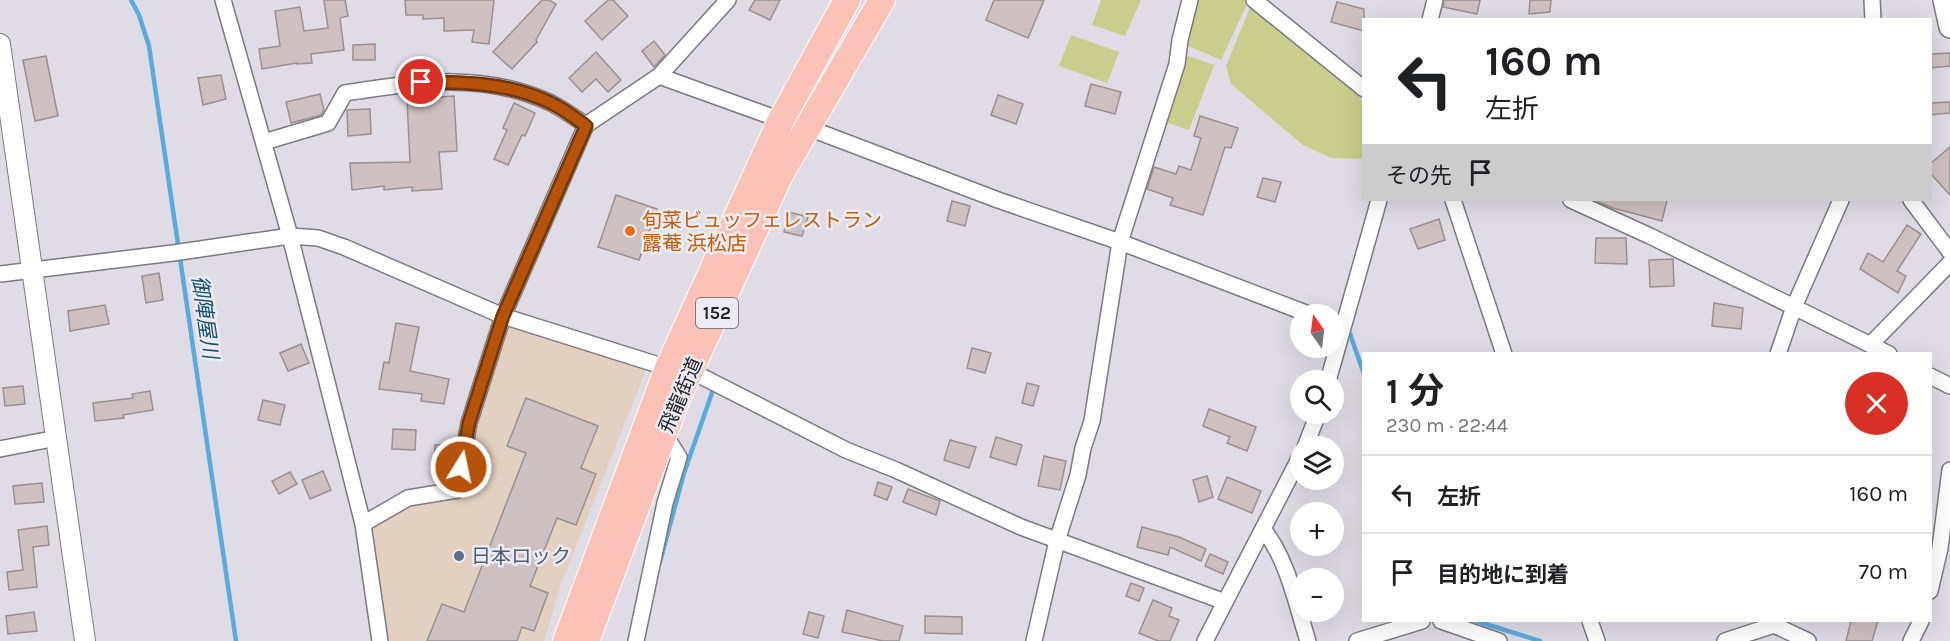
<!DOCTYPE html>
<html lang="ja">
<meta charset="utf-8">
<style>
:root{--surface:#fff;--page:#f2f2f2;--text:#202124;--muted:#757577;--line:#e0e0e0}
body{margin:0;font-family:Karla,"Noto Sans JP",sans-serif;background:var(--page);color:var(--text);height:100vh;display:flex;flex-direction:column;font-size:22px;white-space:nowrap}
*{box-sizing:border-box;margin:0}
p{font-size:20px;color:var(--muted)}
.icon{flex:none;width:33px;height:33px;fill:none;stroke:currentColor;stroke-width:2;stroke-linecap:round;stroke-linejoin:round}
.map{position:relative;flex:1;overflow:hidden}
.panel{position:absolute;left:1362px;top:352px;width:570px;height:270px;display:flex;flex-direction:column;background:var(--surface);border-radius:0px;box-shadow:0 6px 24px #0002}
.panel>*{flex:none}
.top-card{position:absolute;left:1362px;top:18px;width:570px;height:183px;border-radius:0px;box-shadow:0 6px 24px #0002;background:#fff;color:var(--text);overflow:hidden}
.needle{width:39px;rotate:346deg}
.buttons{position:absolute;left:1290px;top:304px;display:grid;gap:12px}
.buttons a{display:grid;place-items:center;width:54px;height:54px;border-radius:50%;background:var(--surface);box-shadow:0 6px 24px #0002;font-size:30px}
.pin{position:absolute;display:grid;place-items:center;width:51px;height:51px;color:#fff;margin:-26px;border:3px solid #fff;border-radius:50%;box-shadow:0 2px 6px #0007}
.me{position:absolute;width:66px;margin:-33px;rotate:10deg;stroke-linejoin:round;filter:drop-shadow(0 0 4px #0008)}
.turn{display:flex;align-items:center;gap:21px;height:126px;padding:0 24px;font-size:27px}
.turn .icon{width:78px;height:78px;stroke-width:2.5}
.turn b{display:block;font-size:42px;line-height:51px}
.then{display:flex;align-items:center;height:57px;padding:0 24px;background:#0003;gap:12px;font-size:22px}
.round{display:grid;place-items:center;flex:none;width:63px;height:63px;border-radius:32px;background:var(--page)}
.summary{display:flex;align-items:center;justify-content:space-between;height:102px;padding:0 24px}
h1{font-size:36px;font-weight:700;line-height:45px}
ul{padding:0;list-style:none}
li{display:flex;align-items:center;gap:18px;height:78px;padding:0 24px;border-top:2px solid var(--line)}
li div{flex:1}
li b{display:block;font-size:22px}
li em{font-style:normal}
.map>svg:first-child{display:block}
.industrial{fill:#e2d1c0}
.green{fill:#c9ce8c}
.lines{fill:none;stroke-linecap:round;stroke-linejoin:round}
.stream{stroke:#59aadd;stroke-width:4.5}
.building{fill:#ccc1c0;stroke:#9b908f;stroke-width:1.5}
.minor-casing{stroke:#7c7a83;stroke-width:18}
.tertiary-casing{stroke:#7c7a83;stroke-width:22}
.secondary-casing{stroke:#7c7a83;stroke-width:24}
.trunk-casing{stroke:#fff;stroke-width:28}
.minor{stroke:#fff;stroke-width:15}
.tertiary{stroke:#fff;stroke-width:20}
.secondary{stroke:#fff;stroke-width:21}
.trunk{stroke:#fbc3b8;stroke-width:26}
.route-casing{stroke:#753606;stroke-width:15}
.route{stroke:#b45309;stroke-width:10}
.food-dot{fill:#e8710a;stroke:#eceaf3;stroke-width:2}
.service-dot{fill:#5c6f8a;stroke:#eceaf3;stroke-width:2}
.labels{text-anchor:middle;dominant-baseline:central;stroke-width:5;stroke-linejoin:round;paint-order:stroke}
.shield{fill:#eceaf3;stroke:#616065;stroke-width:1.5}
.shield-label{font-size:18px;font-weight:bold;fill:#262528}
.food-label{font-size:20px;fill:#c56008;stroke:#eceaf3;text-anchor:start}
.street-label{font-size:20px;fill:#262528;stroke:#eceaf3}
.service-label{font-size:20px;fill:#4e5e75;stroke:#eceaf3;text-anchor:start}
.water-label{font-size:21px;font-style:italic;fill:#115173;stroke:#eceaf3}
</style>
<div class="map">
<svg width="1950" height="641" viewBox="0 0 1950 641">
<rect width="100%" height="100%" fill="#dfdce6"/>
<path class="industrial" d="M 506,323 L 646,370 L 561,584 L 544,641 L 387,641 L 370,529 L 410,505 L 465,496 L 474,422 Z"/>
<g class="green">
<path d="M 1101,0 L 1141,0 L 1125,36 L 1092,25 Z"/>
<path d="M 1197,0 L 1244,0 L 1248,2 L 1221,60 L 1184,44 Z"/>
<path d="M 1250,8 C 1277,28 1302,49 1328,71 C 1339,82 1355,89 1363,102 L 1363,159 L 1331,158 L 1303,145 L 1231,84 L 1226,66 Z"/>
<path d="M 1071,35 L 1119,52 L 1107,83 L 1059,66 Z"/>
<path d="M 1185,55 L 1214,65 L 1189,130 L 1165,122 Z"/>
</g>
<g class="lines">
<g class="stream">
<path d="M 131,0 L 139,15 L 149,46 L 236,641"/>
<path d="M 1350,334 L 1364,374"/>
<path d="M 660,562 L 684,473 L 713,390"/>
<path d="M 1476,621 L 1540,641"/>
</g>
</g>
<g class="building">
<path d="M 324,0 L 345,0 L 348,16 L 340,18 L 344,50 L 311,54 L 312,63 L 297,64 L 297,63 L 262,69 L 259,49 L 280,46 L 275,11 L 300,7 L 304,31 L 328,28 Z"/>
<path d="M 405,0 L 494,0 L 489,44 L 472,42 L 474,30 L 444,31 L 444,18 L 423,19 L 423,15 L 406,15 Z"/>
<path d="M 542,0 L 549,0 L 556,4 L 536,40 L 537,42 L 512,69 L 493,52 Z"/>
<path d="M 608,0 L 613,0 L 628,16 L 602,40 L 585,21 Z"/>
<path d="M 755,0 L 780,0 L 770,20 L 749,10 Z"/>
<path d="M 994,0 L 1044,0 L 1028,38 L 986,20 Z"/>
<path d="M 1444,0 L 1480,0 L 1477,14 L 1443,7 Z"/>
<path d="M 1530,0 L 1551,0 L 1550,12 L 1529,14 Z"/>
<path d="M 1337,2 L 1364,9 L 1364,31 L 1331,22 Z"/>
<path d="M 654,41 L 665,55 L 654,67 L 642,51 Z"/>
<path d="M 375,44 L 375,60 L 353,60 L 353,45 Z"/>
<path d="M 596,52 L 621,80 L 608,92 L 596,79 L 582,92 L 569,78 Z"/>
<path d="M 1950,53 L 1950,66 L 1930,68 L 1930,54 Z"/>
<path d="M 46,56 L 58,116 L 35,121 L 23,60 Z"/>
<path d="M 221,75 L 226,99 L 203,105 L 198,78 Z"/>
<path d="M 1091,84 L 1121,92 L 1115,114 L 1085,106 Z"/>
<path d="M 320,94 L 324,110 L 321,115 L 291,123 L 286,102 Z"/>
<path d="M 998,95 L 1023,104 L 1016,124 L 991,115 Z"/>
<path d="M 454,96 L 457,151 L 439,152 L 442,189 L 412,191 L 412,187 L 384,190 L 384,186 L 352,190 L 350,163 L 410,162 L 407,99 Z"/>
<path d="M 1950,102 L 1950,113 L 1930,115 L 1930,103 Z"/>
<path d="M 514,103 L 535,113 L 525,136 L 522,135 L 508,165 L 494,159 L 507,130 L 503,128 Z"/>
<path d="M 370,109 L 371,134 L 348,136 L 347,110 Z"/>
<path d="M 1200,116 L 1238,128 L 1231,148 L 1225,147 L 1203,215 L 1170,205 L 1173,198 L 1147,189 L 1154,167 L 1176,174 L 1179,166 L 1191,170 L 1201,138 L 1194,136 Z"/>
<path d="M 1950,147 L 1950,195 L 1930,173 L 1930,164 Z"/>
<path d="M 1263,178 L 1281,182 L 1275,202 L 1257,197 Z"/>
<path d="M 616,195 L 657,209 L 639,260 L 598,247 Z"/>
<path d="M 1599,200 L 1667,200 L 1662,221 L 1613,208 L 1598,202 Z"/>
<path d="M 952,201 L 970,206 L 965,226 L 947,221 Z"/>
<path d="M 789,212 L 808,217 L 802,236 L 784,232 Z"/>
<path d="M 1439,219 L 1445,240 L 1418,249 L 1410,229 Z"/>
<path d="M 1907,225 L 1921,234 L 1897,271 L 1906,276 L 1898,293 L 1860,269 L 1868,253 L 1883,262 Z"/>
<path d="M 1596,238 L 1626,238 L 1627,264 L 1595,263 Z"/>
<path d="M 1673,259 L 1674,286 L 1650,287 L 1649,260 Z"/>
<path d="M 159,273 L 163,300 L 146,303 L 142,276 Z"/>
<path d="M 1714,303 L 1743,308 L 1741,329 L 1712,326 Z"/>
<path d="M 105,305 L 109,324 L 70,331 L 68,311 Z"/>
<path d="M 396,323 L 419,327 L 410,371 L 449,379 L 444,404 L 421,401 L 422,394 L 379,389 L 384,362 L 389,363 Z"/>
<path d="M 301,344 L 309,363 L 288,371 L 280,353 Z"/>
<path d="M 972,348 L 991,353 L 985,373 L 967,368 Z"/>
<path d="M 1027,383 L 1039,386 L 1033,406 L 1022,403 Z"/>
<path d="M 23,386 L 25,404 L 5,406 L 3,388 Z"/>
<path d="M 150,391 L 153,410 L 123,415 L 124,418 L 95,421 L 93,403 L 133,398 L 132,394 Z"/>
<path d="M 526,398 L 598,426 L 581,468 L 596,474 L 576,525 L 557,518 L 530,586 L 548,593 L 534,631 L 522,627 L 517,641 L 427,641 L 442,604 L 464,612 L 526,453 L 507,446 Z"/>
<path d="M 263,400 L 285,405 L 280,425 L 258,420 Z"/>
<path d="M 1209,409 L 1256,427 L 1247,451 L 1227,443 L 1230,437 L 1203,426 Z"/>
<path d="M 393,429 L 416,430 L 415,450 L 392,449 Z"/>
<path d="M 996,437 L 1022,445 L 1016,465 L 990,457 Z"/>
<path d="M 950,440 L 976,447 L 969,468 L 944,460 Z"/>
<path d="M 435,445 L 453,445 L 451,470 L 434,469 Z"/>
<path d="M 1044,456 L 1066,461 L 1060,490 L 1038,486 Z"/>
<path d="M 323,471 L 331,490 L 310,499 L 302,480 Z"/>
<path d="M 290,472 L 297,484 L 279,494 L 272,481 Z"/>
<path d="M 1207,476 L 1213,497 L 1199,502 L 1193,480 Z"/>
<path d="M 1227,477 L 1261,491 L 1252,513 L 1218,499 Z"/>
<path d="M 878,482 L 892,487 L 887,500 L 874,495 Z"/>
<path d="M 42,483 L 44,502 L 15,504 L 13,486 Z"/>
<path d="M 908,489 L 940,501 L 936,515 L 903,502 Z"/>
<path d="M 47,526 L 49,545 L 33,547 L 37,587 L 9,590 L 7,572 L 23,570 L 18,530 Z"/>
<path d="M 1142,527 L 1179,537 L 1206,549 L 1201,561 L 1170,547 L 1168,555 L 1137,547 Z"/>
<path d="M 1210,554 L 1228,562 L 1223,574 L 1205,566 Z"/>
<path d="M 1131,583 L 1144,588 L 1139,601 L 1126,596 Z"/>
<path d="M 1153,600 L 1172,608 L 1169,616 L 1179,620 L 1170,641 L 1158,641 L 1139,633 Z"/>
<path d="M 847,610 L 903,626 L 899,641 L 883,641 L 842,632 Z"/>
<path d="M 34,612 L 37,631 L 8,634 L 6,616 Z"/>
<path d="M 809,612 L 824,616 L 818,638 L 803,634 Z"/>
<path d="M 925,616 L 962,617 L 962,634 L 925,633 Z"/>
<path d="M 1851,621 L 1878,621 L 1872,641 L 1846,641 Z"/>
</g>
<g class="lines">
<g class="minor-casing">
<g id="minor">
<path d="M 223,0 L 290,236 L 363,524 L 380,641"/>
<path d="M 1254,0 L 1364,89"/>
<path d="M 1872,0 L 1873,20"/>
<path d="M 1430,20 L 1435,0"/>
<path d="M 659,76 L 781,120"/>
<path d="M 806,127 L 998,200 L 1120,242 L 1311,315"/>
<path d="M 264,142 L 328,123 L 345,93 C 417,82 482,71 551,103 C 563,109 575,118 586,125"/>
<path d="M 1453,200 L 1504,354"/>
<path d="M 1571,200 L 1650,236 L 1889,354"/>
<path d="M 1911,200 L 1950,252"/>
<path d="M 0,274 L 173,253 L 290,236 L 318,238 L 344,247 L 503,316 L 668,368"/>
<path d="M 1871,344 L 1950,263"/>
<path d="M 1778,354 L 1794,307 L 1841,200"/>
<path d="M 691,371 L 846,450 L 896,470 L 1021,527 L 1225,602"/>
<path d="M 1930,376 L 1950,386"/>
<path d="M 1328,381 L 1379,200"/>
<path d="M 1305,447 L 1318,414"/>
<path d="M 0,449 L 57,438"/>
<path d="M 363,524 L 408,498 L 457,490 L 469,423 L 503,316 L 586,125 L 659,76 L 728,0"/>
<path d="M 1263,529 C 1288,560 1296,604 1308,641"/>
<path d="M 1930,591 L 1940,548 L 1950,470"/>
<path d="M 1441,621 L 1499,641"/>
<path d="M 1590,621 L 1597,641"/>
<path d="M 636,641 L 665,503 L 679,457 L 664,433"/>
<path d="M 1034,641 L 1057,541 L 1078,475 L 1083,448 L 1092,421 L 1120,242 L 1177,64 L 1180,40 L 1190,0"/>
<path d="M 1205,641 L 1300,457"/>
<path d="M 1357,641 L 1422,621"/>
<path d="M 1725,641 L 1774,625 L 1808,641"/>
<path d="M 1911,641 L 1921,621"/>
</g>
</g>
<g class="tertiary-casing">
<path id="tertiary" d="M 0,44 L 85,641"/>
</g>
<g class="secondary-casing">
<path id="secondary" d="M 1944,0 L 1950,27"/>
</g>
<g class="trunk-casing">
<g id="trunk">
<path d="M 566,641 L 668,368 L 781,120 L 847,0"/>
<path d="M 586,641 L 677,399 L 780,175 L 882,0"/>
</g>
</g>
<use href="#minor" class="minor"/>
<use href="#tertiary" class="tertiary"/>
<use href="#secondary" class="secondary"/>
<use href="#trunk" class="trunk"/>
</g>
<g class="lines">
<g class="route-casing">
<path id="route" d="M 421,82 C 466,82 510,83 551,103 C 564,109 575,118 586,126 L 503,316 L 469,423 L 461,467"/>
</g>
<use href="#route" class="route"/>
</g>
<circle class="food-dot" cx="630" cy="231" r="6"/>
<circle class="service-dot" cx="459" cy="556" r="6"/>
<g class="labels">
<rect class="shield" x="696" y="298" width="42" height="30" rx="4.5"/>
<g class="shield-label">
<text x="717" y="313">152</text>
</g>
<g class="food-label">
<text x="642" y="220">旬菜ビュッフェレストラン<tspan x="642" dy="23">露菴 浜松店</tspan></text>
</g>
<g class="street-label">
<text transform="translate(681 395) rotate(-67)">飛龍街道</text>
</g>
<g class="service-label">
<text x="471" y="556">日本ロック</text>
</g>
<g class="water-label">
<text transform="translate(205 317) rotate(82)">御陣屋川</text>
</g>
</g>
</svg>
<div class="buttons">
<a><svg class="needle" viewBox="-14 -14 28 28"><path d="M0-13l5 13h-10z" fill="#e53935"/><path d="M0 13l5-13h-10z" fill="#757577"/></svg></a>
<a><svg class="icon" aria-label="search" viewBox="0 0 24 24"><circle cx="10" cy="10" r="6"/><path d="M15 15l6 6"/></svg></a>
<a><svg class="icon" aria-label="layers" viewBox="0 0 24 24"><path d="M12 4l9 5-9 5-9-5zM3 14l9 5 9-5"/></svg></a>
<a>+</a>
<a>−</a>
</div>
<div class="pin" style="left:421px;top:82px;background:#d93025"><svg class="icon" aria-label="arrive" viewBox="0 0 24 24"><path d="M6 21V4h12l-3 4 3 4H6"/></svg></div>
<svg class="me" style="left:461px;top:467px" viewBox="-20 -20 40 40"><circle r="17" fill="#b45309" stroke="#fff" stroke-width="3"/><path d="M0-11L8 9 0 5-8 9z" fill="#fff"/></svg>
<div class="top-card">
<div class="turn"><svg class="icon" aria-label="left" viewBox="0 0 24 24"><path d="M17 20v-9H6M10 6l-5 5 5 5"/></svg><div><b>160 m</b>左折</div></div>
<div class="then">その先<svg class="icon" aria-label="arrive" viewBox="0 0 24 24"><path d="M6 21V4h12l-3 4 3 4H6"/></svg></div>
</div>
<section class="panel">
<div class="summary"><div><h1>1 分</h1><p>230 m · 22:44</p></div><a class="round" style="background:#d93025;color:#fff"><svg class="icon" aria-label="close" viewBox="0 0 24 24"><path d="M6 6l12 12M18 6L6 18"/></svg></a></div>
<ul>
<li><svg class="icon" aria-label="left" viewBox="0 0 24 24"><path d="M17 20v-9H6M10 6l-5 5 5 5"/></svg><div><b>左折</b></div><em>160 m</em></li>
<li><svg class="icon" aria-label="arrive" viewBox="0 0 24 24"><path d="M6 21V4h12l-3 4 3 4H6"/></svg><div><b>目的地に到着</b></div><em>70 m</em></li>
</ul>
</section>
</div>
